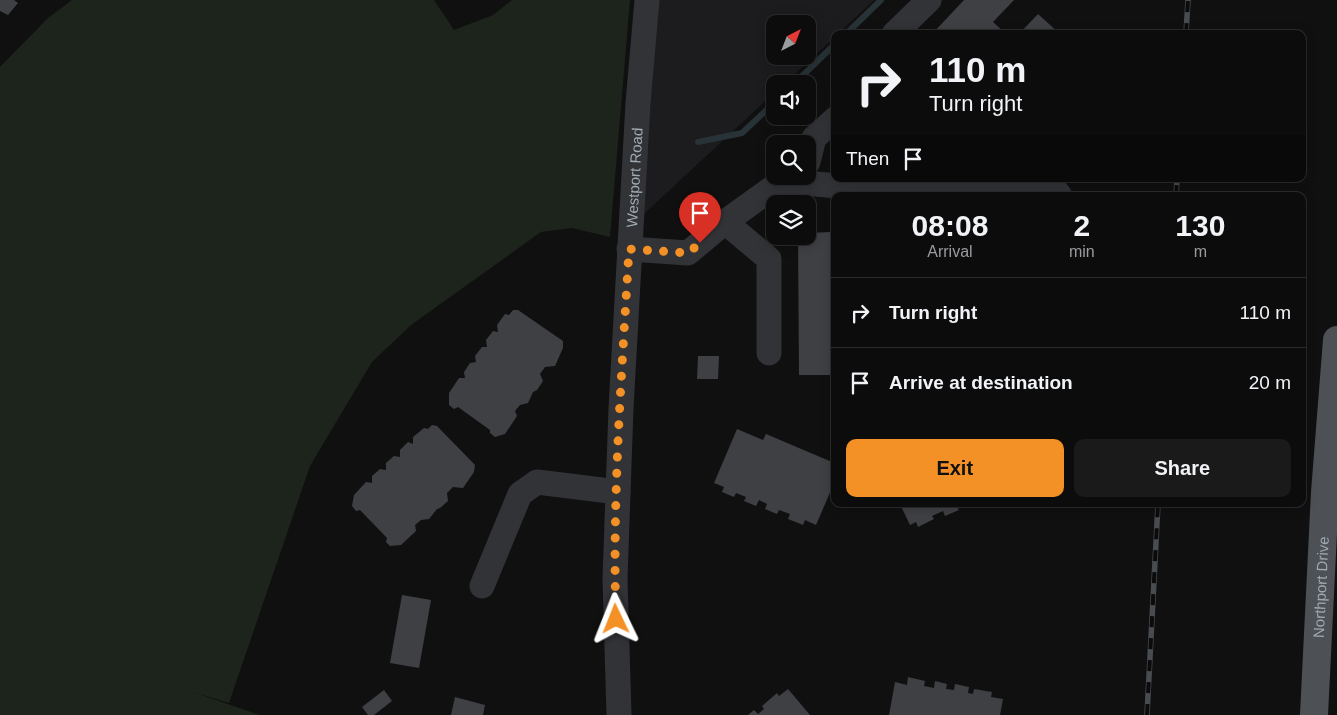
<!DOCTYPE html>
<style>
:root{--surface:#0c0c0d;--page:#1a1a1b;--text:#f1f3f6;--muted:#9a9b9d;--line:#2c2c2e;--accent:#f39026}
body{margin:0;font-family:Arial,sans-serif;background:var(--page);color:var(--text);height:100vh;display:flex;flex-direction:column;font-size:19px;white-space:nowrap}
*{box-sizing:border-box;margin:0}
p{font-size:16px;color:var(--muted)}
.icon{flex:none;width:28px;height:28px;fill:none;stroke:currentColor;stroke-width:2;stroke-linecap:round;stroke-linejoin:round}
.map{position:relative;flex:1;overflow:hidden}
.panel{position:absolute;left:831px;top:192px;width:475px;height:315px;display:flex;flex-direction:column;background:var(--surface);border-radius:10px;box-shadow:0 2px 12px #0003,0 0 0 1px var(--line)}
.panel>*{flex:none}
.hud{position:absolute;left:831px;top:30px;width:475px;height:152px;border-radius:10px;box-shadow:0 2px 12px #0003,0 0 0 1px var(--line);background:#0c0c0d;color:var(--text);overflow:hidden}
.needle{width:32px;rotate:42deg}
.fabs{position:absolute;left:766px;top:15px;display:grid;gap:10px}
.fabs a{display:grid;place-items:center;width:50px;height:50px;border-radius:10px;background:var(--surface);box-shadow:0 2px 12px #0003,0 0 0 1px var(--line);font-size:25px}
.pin{position:absolute;display:grid;place-items:center;width:42px;height:42px;color:#fff;margin:-51px -21px;border-radius:50% 50% 50% 0;rotate:-45deg;box-shadow:0 0 5px #0007}
.pin .icon{rotate:45deg}
.me{position:absolute;width:55px;margin:-28px;rotate:358deg;stroke-linejoin:round;filter:drop-shadow(0 0 4px #0008)}
.turn{display:flex;align-items:center;gap:18px;height:105px;padding:0 15px;font-size:22px}
.turn .icon{width:65px;height:65px;stroke-width:2.5}
.turn b{display:block;font-size:35px;line-height:42px}
.then{display:flex;align-items:center;height:48px;padding:0 15px;background:#0003;gap:10px;font-size:19px}
.eta{display:flex;justify-content:space-evenly;align-items:center;height:85px;text-align:center}
.eta b{font-size:30px;font-weight:800;line-height:35px}
.cta{display:flex;gap:10px;margin-top:auto;padding:10px 15px}
.cta a{flex:1;height:58px;border-radius:10px;background:var(--accent);color:#111;font-size:20px;font-weight:800;line-height:58px;text-align:center}
.cta a+a{background:var(--page);color:var(--text)}
ul{padding:0;list-style:none}
li{display:flex;align-items:center;gap:15px;height:70px;padding:0 15px;border-top:1px solid var(--line)}
li div{flex:1}
li b{display:block;font-size:19px}
li em{font-style:normal}
.map>svg:first-child{display:block}
.built{fill:#1c1c1e;fill-rule:evenodd}
.green{fill:#1c241c}
.lines{fill:none;stroke-linecap:round;stroke-linejoin:round}
.stream{stroke:#283337;stroke-width:6}
.building{fill:#3f4044}
.minor{stroke:#313336;stroke-width:25}
.major{stroke:#4d5055;stroke-width:28}
.rail-casing{stroke:#484b4f;stroke-width:5.5}
.rail{stroke:#0b0b0c;stroke-width:4;stroke-dasharray:11;stroke-linecap:butt}
.route{stroke:#f39026;stroke-width:9;stroke-dasharray:0 16.2}
.labels{text-anchor:middle;dominant-baseline:central;stroke-width:4;stroke-linejoin:round;paint-order:stroke}
.street-label{font-size:15px;fill:#a1a9b2;stroke:#0b0b0c}
</style>
<div class="map">
<svg width="1337" height="715" viewBox="0 0 1337 715">
<rect width="100%" height="100%" fill="#101011"/>
<path class="built" d="M 647,0 L 874,0 L 838,34 L 835,34 L 835,37 L 784,84 L 775,84 L 775,92 L 631,226 ZM 775,24 L 808,24 L 808,56 L 775,56 Z"/>
<path class="green" d="M 72,0 L 434,0 L 454,30 L 493,15 L 512,0 L 630,0 L 610,237 L 572,228 L 541,232 L 411,325 L 372,362 L 310,466 L 229,703 L 193,692 L 260,715 L 0,715 L 0,67 L 48,18 Z"/>
<g class="lines">
<g class="stream">
<path d="M 846,34 L 881,0"/>
<path d="M 794,84 L 835,44"/>
<path d="M 698,142 L 742,133 L 775,102"/>
</g>
</g>
<g class="building">
<path d="M 0,0 L 14,0 L 18,3 L 8,15 L 0,11 Z"/>
<path d="M 964,0 L 1014,0 L 993,22 L 1006,34 L 932,34 Z"/>
<path d="M 1038,14 L 1060,34 L 1019,34 Z"/>
<path d="M 831,232 L 831,267 L 835,267 L 834,375 L 799,375 L 798,236 L 808,236 L 808,233 Z"/>
<path d="M 513,310 L 518,310 L 563,341 L 563,348 L 555,366 L 545,367 L 540,374 L 543,381 L 537,390 L 533,392 L 528,403 L 520,405 L 515,411 L 517,416 L 505,434 L 495,437 L 490,433 L 490,430 L 458,407 L 454,409 L 449,405 L 449,393 L 459,378 L 465,378 L 464,372 L 470,363 L 476,362 L 475,356 L 482,347 L 487,347 L 486,340 L 493,331 L 498,332 L 497,325 L 505,314 L 509,315 Z"/>
<path d="M 698,356 L 719,356 L 718,379 L 697,379 Z"/>
<path d="M 432,425 L 437,426 L 475,465 L 474,472 L 463,488 L 453,487 L 447,493 L 448,501 L 440,508 L 437,509 L 429,519 L 421,520 L 415,525 L 416,531 L 401,545 L 390,546 L 386,542 L 387,538 L 360,510 L 356,511 L 352,506 L 354,495 L 366,482 L 372,483 L 372,476 L 380,469 L 386,470 L 386,463 L 394,456 L 400,457 L 400,450 L 408,442 L 413,444 L 413,437 L 424,428 L 428,429 Z"/>
<path d="M 737,429 L 763,440 L 766,434 L 832,462 L 830,467 L 835,470 L 835,481 L 816,525 L 805,520 L 803,525 L 788,519 L 790,514 L 779,510 L 777,514 L 765,509 L 767,504 L 759,500 L 756,506 L 744,501 L 746,497 L 736,493 L 734,497 L 722,492 L 724,487 L 714,483 Z"/>
<path d="M 900,504 L 965,504 L 957,507 L 959,510 L 945,516 L 943,511 L 932,516 L 934,519 L 918,527 L 916,522 L 910,525 Z"/>
<path d="M 402,595 L 431,600 L 419,668 L 390,663 Z"/>
<path d="M 908,677 L 925,681 L 924,686 L 934,688 L 935,681 L 947,684 L 946,689 L 954,690 L 955,684 L 969,687 L 968,693 L 973,694 L 974,689 L 992,692 L 991,697 L 1003,699 L 1000,715 L 889,715 L 895,682 L 907,685 Z"/>
<path d="M 788,689 L 810,715 L 748,715 L 754,710 L 758,714 L 764,709 L 762,706 L 777,693 L 779,696 Z"/>
<path d="M 384,690 L 392,701 L 374,715 L 368,715 L 362,707 Z"/>
<path d="M 455,697 L 485,705 L 483,715 L 451,715 Z"/>
</g>
<g class="lines">
<g class="minor">
<path d="M 894,34 L 929,0"/>
<path d="M 808,162 L 814,138 L 835,119"/>
<path d="M 725,222 L 769,259 L 769,353"/>
<path d="M 629,249 L 688,253 L 725,222 L 782,181 L 849,187 L 1054,188 L 1060,196"/>
<path d="M 482,586 L 520,494 L 537,482 L 618,492"/>
<path id="s1" d="M 619,715 L 615,579 L 621,408 L 638,103 L 647,0"/>
</g>
<path class="major" id="s2" d="M 1314,715 L 1325,492 L 1337,340"/>
<g class="rail-casing">
<g id="rail">
<path d="M 1186,34 L 1188,0"/>
<path d="M 1176,196 L 1177,179"/>
<path d="M 1147,715 L 1158,504"/>
</g>
</g>
<use href="#rail" class="rail"/>
</g>
<g class="lines">
<path class="route" d="M 616,619 C 612,496 622,372 629,249 L 688,253 L 700,243"/>
</g>
<g class="labels">
<g class="street-label">
<text stroke="none"><textPath href="#s1" startOffset="538">Westport Road</textPath></text>
<text stroke="none"><textPath href="#s2" startOffset="128">Northport Drive</textPath></text>
</g>
</g>
</svg>
<div class="fabs">
<a><svg class="needle" viewBox="-14 -14 28 28"><path d="M0-13l5 13h-10z" fill="#e53935"/><path d="M0 13l5-13h-10z" fill="#9a9b9d"/></svg></a>
<a><svg class="icon" aria-label="sound" viewBox="0 0 24 24"><path d="M4 9h4l5-4v14l-5-4H4zM17 9q2 3 0 6"/></svg></a>
<a><svg class="icon" aria-label="search" viewBox="0 0 24 24"><circle cx="10" cy="10" r="6"/><path d="M15 15l6 6"/></svg></a>
<a><svg class="icon" aria-label="layers" viewBox="0 0 24 24"><path d="M12 4l9 5-9 5-9-5zM3 14l9 5 9-5"/></svg></a>
</div>
<div class="pin" style="left:700px;top:243px;background:#d93025"><svg class="icon" aria-label="arrive" viewBox="0 0 24 24"><path d="M6 21V4h12l-3 4 3 4H6"/></svg></div>
<svg class="me" style="left:616px;top:619px" viewBox="-20 -20 40 40"><path d="M0-17L14 15 0 8-14 15z" fill="#f39026" stroke="#fff" stroke-width="4"/></svg>
<div class="hud">
<div class="turn"><svg class="icon" aria-label="right" viewBox="0 0 24 24"><path d="M7 20v-9h11M14 6l5 5-5 5"/></svg><div><b>110 m</b>Turn right</div></div>
<div class="then">Then<svg class="icon" aria-label="arrive" viewBox="0 0 24 24"><path d="M6 21V4h12l-3 4 3 4H6"/></svg></div>
</div>
<section class="panel">
<div class="eta">
<div><b>08:08</b><p>Arrival</p></div>
<div><b>2</b><p>min</p></div>
<div><b>130</b><p>m</p></div>
</div>
<ul>
<li><svg class="icon" aria-label="right" viewBox="0 0 24 24"><path d="M7 20v-9h11M14 6l5 5-5 5"/></svg><div><b>Turn right</b></div><em>110 m</em></li>
<li><svg class="icon" aria-label="arrive" viewBox="0 0 24 24"><path d="M6 21V4h12l-3 4 3 4H6"/></svg><div><b>Arrive at destination</b></div><em>20 m</em></li>
</ul>
<div class="cta"><a>Exit</a><a>Share</a></div>
</section>
</div>
